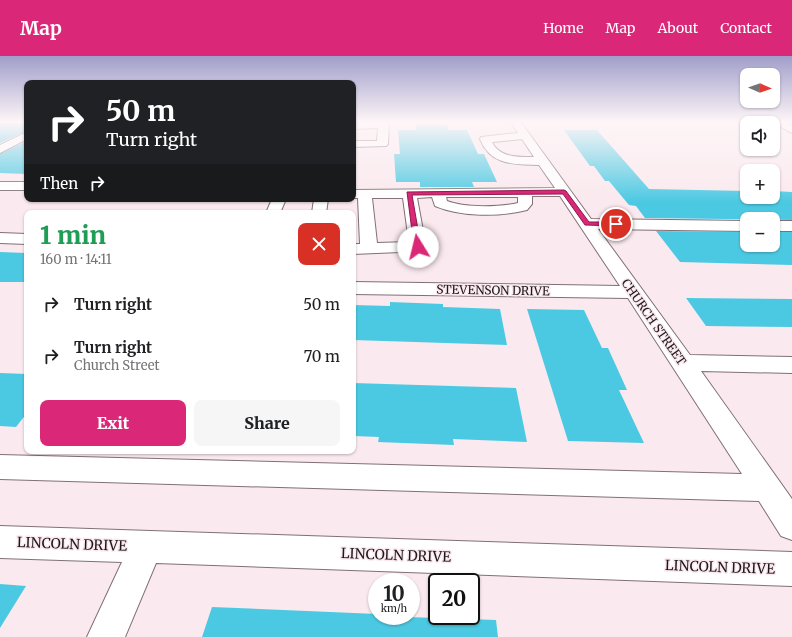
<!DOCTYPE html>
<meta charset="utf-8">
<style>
:root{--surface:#fff;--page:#f6f6f6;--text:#202124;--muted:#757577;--accent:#db2777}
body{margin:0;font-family:Merriweather,serif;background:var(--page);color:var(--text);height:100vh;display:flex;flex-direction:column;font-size:15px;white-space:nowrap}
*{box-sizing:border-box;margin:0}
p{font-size:13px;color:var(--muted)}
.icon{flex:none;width:22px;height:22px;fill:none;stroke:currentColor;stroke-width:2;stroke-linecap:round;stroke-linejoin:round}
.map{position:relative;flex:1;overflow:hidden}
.side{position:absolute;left:24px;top:154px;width:332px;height:244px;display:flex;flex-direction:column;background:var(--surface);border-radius:8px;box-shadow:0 1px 3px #0004}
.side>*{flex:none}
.banner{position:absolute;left:24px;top:24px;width:332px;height:122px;border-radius:8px;box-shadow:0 1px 3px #0004;background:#202124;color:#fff;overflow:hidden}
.needle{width:26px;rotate:92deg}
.controls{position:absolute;left:740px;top:12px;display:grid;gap:8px}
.controls a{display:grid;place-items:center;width:40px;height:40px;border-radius:8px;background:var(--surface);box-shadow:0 1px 3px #0004;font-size:20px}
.speed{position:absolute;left:368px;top:517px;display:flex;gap:8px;font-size:20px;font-weight:700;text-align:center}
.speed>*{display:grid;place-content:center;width:52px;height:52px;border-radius:50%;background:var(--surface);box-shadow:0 1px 3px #0004;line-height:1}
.speed small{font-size:10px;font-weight:400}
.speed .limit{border:2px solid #111;border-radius:6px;background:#fff;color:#111}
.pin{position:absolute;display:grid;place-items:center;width:34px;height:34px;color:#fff;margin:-17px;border:2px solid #fff;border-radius:50%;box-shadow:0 1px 4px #0007}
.me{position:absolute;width:44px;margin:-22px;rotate:351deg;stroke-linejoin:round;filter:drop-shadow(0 0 3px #0008)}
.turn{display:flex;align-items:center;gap:14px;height:84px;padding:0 16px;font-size:18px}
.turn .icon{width:52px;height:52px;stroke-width:2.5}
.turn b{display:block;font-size:28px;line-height:34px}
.then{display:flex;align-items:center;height:38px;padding:0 16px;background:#0003;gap:8px;font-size:15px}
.round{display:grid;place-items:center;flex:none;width:42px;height:42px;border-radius:8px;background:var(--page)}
.summary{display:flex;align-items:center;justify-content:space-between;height:68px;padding:0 16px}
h1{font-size:24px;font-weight:800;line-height:30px;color:#1e9e55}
.primary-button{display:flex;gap:8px;margin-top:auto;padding:8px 16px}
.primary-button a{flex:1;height:46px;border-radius:8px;background:var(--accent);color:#fff;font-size:16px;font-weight:800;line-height:46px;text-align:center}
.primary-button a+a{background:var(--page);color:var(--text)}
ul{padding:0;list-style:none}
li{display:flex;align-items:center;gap:12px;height:52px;padding:0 16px}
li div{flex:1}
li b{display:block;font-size:15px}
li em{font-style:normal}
header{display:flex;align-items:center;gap:24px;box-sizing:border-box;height:56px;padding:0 20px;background:var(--accent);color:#fff}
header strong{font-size:19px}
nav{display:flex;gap:22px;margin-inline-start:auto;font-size:14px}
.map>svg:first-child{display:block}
.building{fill:#4cc9e2}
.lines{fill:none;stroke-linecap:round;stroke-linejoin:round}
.minor-casing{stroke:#807075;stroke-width:2}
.minor{fill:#fff;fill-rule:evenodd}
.route{fill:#db2777;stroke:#8e194d}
.labels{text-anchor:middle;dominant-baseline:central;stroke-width:3;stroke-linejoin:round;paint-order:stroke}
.street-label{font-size:12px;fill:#1e181a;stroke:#fae9ee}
.near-street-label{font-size:14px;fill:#1e181a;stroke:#fae9ee}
</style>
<header>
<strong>Map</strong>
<nav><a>Home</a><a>Map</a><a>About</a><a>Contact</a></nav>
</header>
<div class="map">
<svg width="792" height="581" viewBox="0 0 792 581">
<rect width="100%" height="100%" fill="#fae9ee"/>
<g class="building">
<path d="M 0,67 L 27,67 L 27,75 L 0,87 Z"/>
<path d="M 416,69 L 447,69 L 449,74 L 467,74 L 478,98 L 484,98 L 497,126 L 472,126 L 474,131 L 420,131 L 420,126 L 396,126 L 394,98 L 400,98 L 398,74 L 416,74 Z"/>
<path d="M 564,74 L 597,74 L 649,133 L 747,135 L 747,141 L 773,141 L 773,135 L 792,136 L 792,164 L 645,162 L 636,150 L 629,149 L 609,125 L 605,125 L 594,110 L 590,110 Z"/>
<path d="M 27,85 L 27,118 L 0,117 L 0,98 Z"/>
<path d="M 656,175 L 747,176 L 747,189 L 773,189 L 773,176 L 792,176 L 792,209 L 680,206 Z"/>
<path d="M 0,196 L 27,197 L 27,226 L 0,226 Z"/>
<path d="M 686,242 L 792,243 L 792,271 L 706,270 Z"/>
<path d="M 390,246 L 443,248 L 443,251 L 500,253 L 507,289 L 353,284 L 353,249 L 390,250 Z"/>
<path d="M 527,253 L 584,254 L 602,292 L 608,292 L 627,334 L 619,334 L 644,387 L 568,385 Z"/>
<path d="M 0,317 L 27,318 L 27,357 L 16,371 L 0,370 Z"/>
<path d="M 353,327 L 516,332 L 527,386 L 453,383 L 454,389 L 378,386 L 379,381 L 353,380 Z"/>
<path d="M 0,528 L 26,530 L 0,572 Z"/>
<path d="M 212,551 L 377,558 L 377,560 L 496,564 L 498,581 L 202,581 Z"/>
</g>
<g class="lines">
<g class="minor-casing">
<g id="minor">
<path d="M 389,65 L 388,88 L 386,90 L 353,91 L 353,85 L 377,85 L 378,72 L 353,73 L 353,67 Z"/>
<path d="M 510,65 L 520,65 L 591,163 L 747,165 L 747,175 L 598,173 L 690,299 L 792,301 L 792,317 L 701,315 L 792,443 L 792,484 L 781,480 L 759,445 L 0,423 L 0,399 L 742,418 L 628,242 L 353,238 L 353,226 L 620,230 L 560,140 L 532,140 L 532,148 L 527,154 C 499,161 462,161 435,150 L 432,141 L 417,142 L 426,191 L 424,195 L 353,198 L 353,188 L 360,188 L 358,142 L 353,142 L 353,134 L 555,132 L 539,109 C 514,108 491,110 480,83 L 481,81 L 518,77 ZM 522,83 L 534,101 C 519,101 499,102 492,86 ZM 446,141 L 518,141 L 518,147 C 499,151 465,152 447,145 ZM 372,142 L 403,142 L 409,186 L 377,187 Z"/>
<path d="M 770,65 L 783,65 L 792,70 L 792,77 Z"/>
<path d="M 27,76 L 27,83 L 0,97 L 0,89 Z"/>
<rect x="0" y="126" width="27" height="8"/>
<path d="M 272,143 L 286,143 L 280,157 L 266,157 Z"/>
<path d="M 314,143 L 328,143 L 326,157 L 312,157 Z"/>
<rect x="773" y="165" width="19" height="10"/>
<path d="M 0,177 L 27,178 L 27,188 L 0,187 Z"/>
<path d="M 0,470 L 792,496 L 792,530 L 156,507 L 125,581 L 87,581 L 122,506 L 0,502 Z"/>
</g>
</g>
<use href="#minor" class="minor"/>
</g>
<linearGradient id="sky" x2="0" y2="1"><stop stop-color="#a09eca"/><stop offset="0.45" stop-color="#fdf5f7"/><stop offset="1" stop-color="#fdf5f7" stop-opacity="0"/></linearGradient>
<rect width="792" height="146" fill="url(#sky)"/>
<path class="route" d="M 564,134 L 566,135 L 589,166 L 616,166 L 619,168 L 616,170 L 585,169 L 563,138 L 412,139 L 421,191 L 418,193 L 414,191 L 407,136 Z"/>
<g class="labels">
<g class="street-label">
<text transform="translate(493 234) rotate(1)">STEVENSON DRIVE</text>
<text transform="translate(654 266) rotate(55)">CHURCH STREET</text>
</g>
<g class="near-street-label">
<text transform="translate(72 488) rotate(2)">LINCOLN DRIVE</text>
<text transform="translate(396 499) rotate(2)">LINCOLN DRIVE</text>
<text transform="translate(720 511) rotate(2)">LINCOLN DRIVE</text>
</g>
</g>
</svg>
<div class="controls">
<a><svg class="needle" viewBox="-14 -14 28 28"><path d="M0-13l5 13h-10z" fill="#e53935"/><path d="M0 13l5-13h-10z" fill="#757577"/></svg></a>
<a><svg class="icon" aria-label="sound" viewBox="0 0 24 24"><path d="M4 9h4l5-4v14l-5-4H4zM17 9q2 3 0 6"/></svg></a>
<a>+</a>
<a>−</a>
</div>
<div class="speed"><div>10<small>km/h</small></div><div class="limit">20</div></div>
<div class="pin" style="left:616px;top:168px;background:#d93025"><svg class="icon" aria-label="arrive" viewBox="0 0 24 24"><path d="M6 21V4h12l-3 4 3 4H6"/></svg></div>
<svg class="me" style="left:418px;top:191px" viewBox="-20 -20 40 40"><circle r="19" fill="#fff"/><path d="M0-13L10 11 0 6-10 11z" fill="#db2777"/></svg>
<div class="banner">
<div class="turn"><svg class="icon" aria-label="right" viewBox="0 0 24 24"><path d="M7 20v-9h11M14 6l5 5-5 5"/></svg><div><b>50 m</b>Turn right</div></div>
<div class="then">Then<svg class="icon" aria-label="right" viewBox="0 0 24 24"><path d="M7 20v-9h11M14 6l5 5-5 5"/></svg></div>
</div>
<section class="side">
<div class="summary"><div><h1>1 min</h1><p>160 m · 14:11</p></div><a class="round" style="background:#d93025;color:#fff"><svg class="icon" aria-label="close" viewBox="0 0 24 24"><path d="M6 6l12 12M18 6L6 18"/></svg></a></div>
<ul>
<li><svg class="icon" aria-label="right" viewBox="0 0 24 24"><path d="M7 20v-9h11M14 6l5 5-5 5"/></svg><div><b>Turn right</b></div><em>50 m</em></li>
<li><svg class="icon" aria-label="right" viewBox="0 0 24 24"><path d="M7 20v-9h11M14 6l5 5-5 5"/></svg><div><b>Turn right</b><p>Church Street</p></div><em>70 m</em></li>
</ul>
<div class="primary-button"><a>Exit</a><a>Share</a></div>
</section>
</div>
